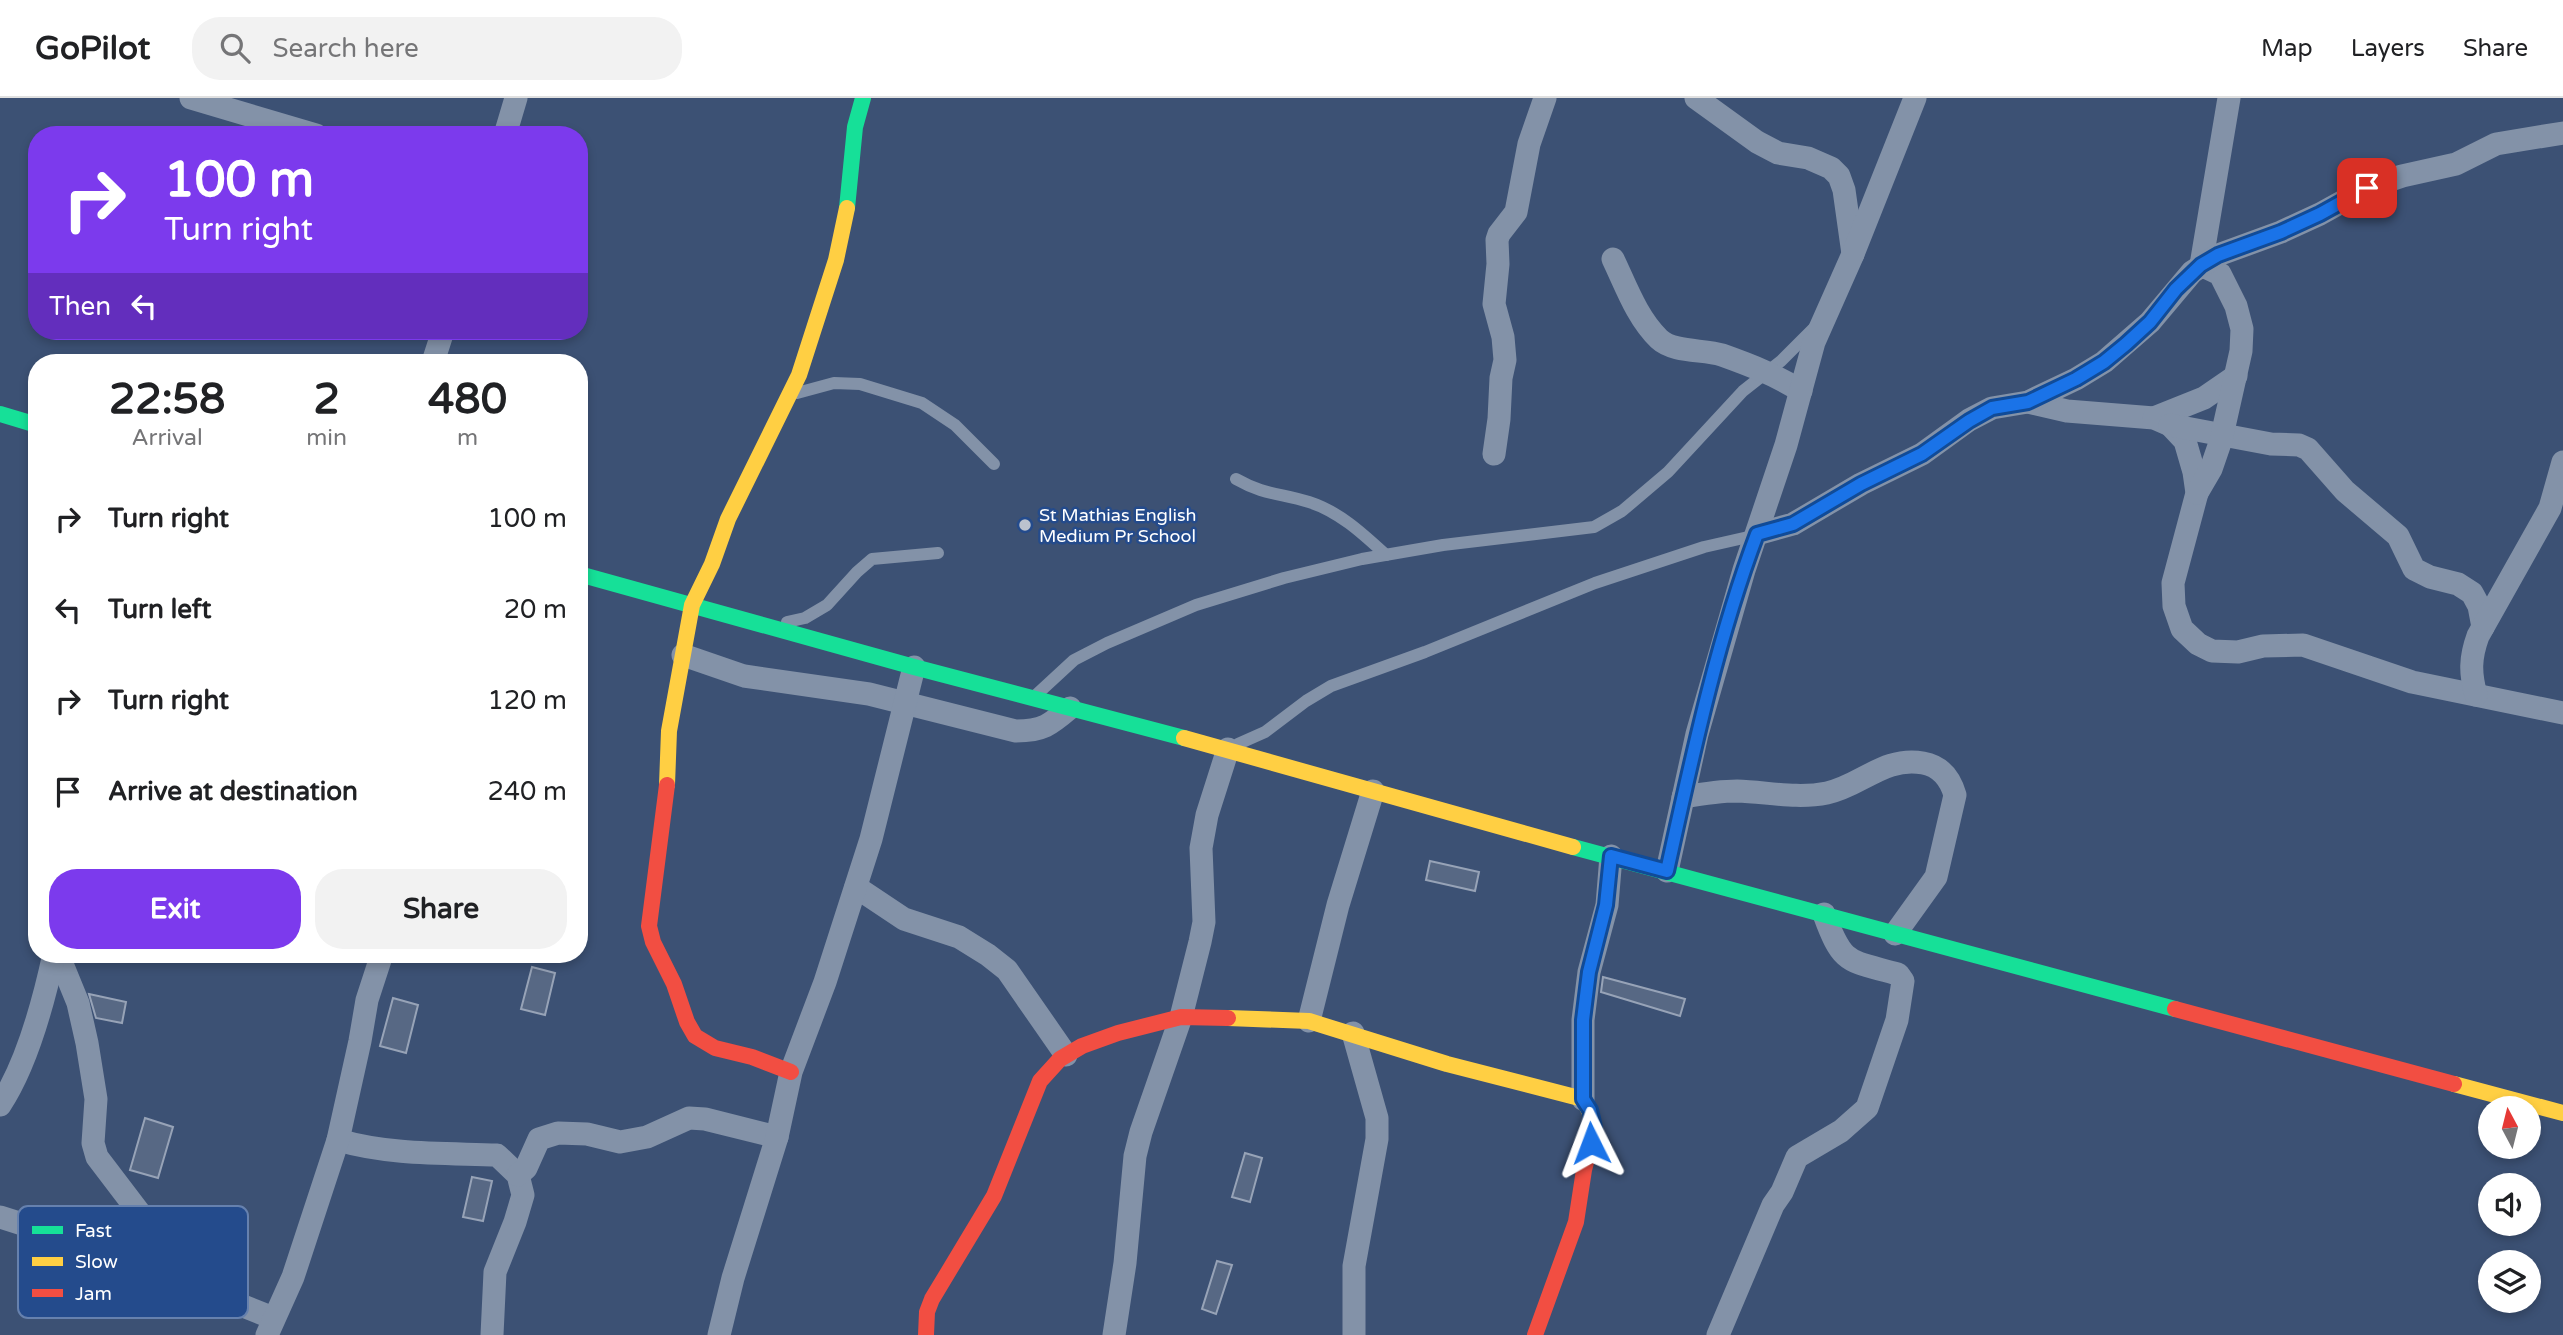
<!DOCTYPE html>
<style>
:root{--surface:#fff;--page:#f2f2f2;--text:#202124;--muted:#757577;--line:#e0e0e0;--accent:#7c3aed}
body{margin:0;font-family:"Varela Round",sans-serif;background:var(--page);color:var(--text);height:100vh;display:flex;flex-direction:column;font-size:26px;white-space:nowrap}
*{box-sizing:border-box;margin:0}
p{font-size:23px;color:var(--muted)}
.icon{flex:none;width:38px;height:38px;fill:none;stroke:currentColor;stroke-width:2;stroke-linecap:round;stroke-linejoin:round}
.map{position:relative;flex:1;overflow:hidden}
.side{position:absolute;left:28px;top:256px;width:560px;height:609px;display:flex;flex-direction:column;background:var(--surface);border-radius:28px;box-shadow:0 4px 10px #0003}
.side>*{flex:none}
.guide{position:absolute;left:28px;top:28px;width:560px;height:214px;border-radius:28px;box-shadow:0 4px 10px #0003;background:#7c3aed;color:#fff;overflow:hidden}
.needle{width:46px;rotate:353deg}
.tools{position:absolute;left:2478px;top:998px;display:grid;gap:14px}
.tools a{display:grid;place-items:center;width:63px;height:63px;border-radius:50%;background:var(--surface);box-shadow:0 4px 10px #0003;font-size:35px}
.pin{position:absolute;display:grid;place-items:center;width:60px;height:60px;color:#fff;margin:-30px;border-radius:14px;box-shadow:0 4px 10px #0006}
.me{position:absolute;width:77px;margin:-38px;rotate:357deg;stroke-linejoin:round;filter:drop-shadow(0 0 5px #0008)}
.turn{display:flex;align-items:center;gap:24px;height:147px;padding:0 21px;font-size:32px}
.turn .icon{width:91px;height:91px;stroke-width:2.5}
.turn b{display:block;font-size:49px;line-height:60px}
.then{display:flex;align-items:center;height:66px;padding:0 21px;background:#0003;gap:14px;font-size:26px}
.eta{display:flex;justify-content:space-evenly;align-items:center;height:119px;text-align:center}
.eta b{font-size:42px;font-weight:800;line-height:49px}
.cta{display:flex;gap:14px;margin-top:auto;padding:14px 21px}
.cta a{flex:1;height:80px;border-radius:28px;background:var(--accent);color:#fff;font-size:28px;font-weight:800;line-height:80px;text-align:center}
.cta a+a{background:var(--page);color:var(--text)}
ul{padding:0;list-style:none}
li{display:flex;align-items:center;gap:21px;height:91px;padding:0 21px}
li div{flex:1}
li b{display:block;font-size:26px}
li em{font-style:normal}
header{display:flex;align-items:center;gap:42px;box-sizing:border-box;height:98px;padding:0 35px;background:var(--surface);border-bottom:2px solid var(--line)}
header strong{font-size:33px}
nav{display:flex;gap:38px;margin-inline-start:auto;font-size:24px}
.search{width:490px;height:63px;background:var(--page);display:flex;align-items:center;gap:18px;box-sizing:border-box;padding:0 24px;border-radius:28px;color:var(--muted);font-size:26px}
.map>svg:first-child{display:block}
.building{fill:#576884;stroke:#97a3b7;stroke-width:2}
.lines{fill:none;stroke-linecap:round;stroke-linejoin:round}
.lane{stroke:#8392a8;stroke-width:12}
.street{stroke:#8392a8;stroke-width:23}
.fast{stroke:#16e098;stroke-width:16}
.slow{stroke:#ffcf43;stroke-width:16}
.jam{stroke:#f24e42;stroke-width:16}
.route-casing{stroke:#114b97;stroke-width:18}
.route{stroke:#1a73e8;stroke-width:12}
.poi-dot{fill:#bbc2ce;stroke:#244b8c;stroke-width:2.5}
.labels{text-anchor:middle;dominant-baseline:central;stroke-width:5;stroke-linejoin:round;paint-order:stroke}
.poi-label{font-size:18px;fill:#fff;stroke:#244b8c;text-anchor:start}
.key{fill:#244b8c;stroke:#6681ae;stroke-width:2}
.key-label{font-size:19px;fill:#fff}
</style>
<header>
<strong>GoPilot</strong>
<div class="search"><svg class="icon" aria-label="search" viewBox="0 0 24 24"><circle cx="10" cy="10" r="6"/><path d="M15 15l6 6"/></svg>Search here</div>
<nav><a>Map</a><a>Layers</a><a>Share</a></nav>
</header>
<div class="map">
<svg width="2563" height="1237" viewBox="0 0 2563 1237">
<rect width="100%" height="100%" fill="#3c5174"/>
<g class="building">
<path d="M 1430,763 L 1479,774 L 1475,793 L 1426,782 Z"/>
<path d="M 532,869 L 555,875 L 545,917 L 521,911 Z"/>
<path d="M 1603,879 L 1685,901 L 1680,918 L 1601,894 Z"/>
<path d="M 89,896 L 126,904 L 122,925 L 96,920 Z"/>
<path d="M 393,900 L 418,907 L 406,955 L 380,948 Z"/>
<path d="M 145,1020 L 173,1029 L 158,1080 L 130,1072 Z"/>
<path d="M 1245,1055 L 1262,1060 L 1250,1104 L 1232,1099 Z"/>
<path d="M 472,1079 L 492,1083 L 483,1123 L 463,1119 Z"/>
<path d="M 1217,1163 L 1232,1167 L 1216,1216 L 1202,1211 Z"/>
</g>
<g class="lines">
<g class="lane">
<path d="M 797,295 L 834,285 L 860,286 L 922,305 L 955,327 L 994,366"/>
<path d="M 1236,381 C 1264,397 1280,395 1309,404 C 1340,414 1363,436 1386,457"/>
<path d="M 787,524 L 805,520 L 827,507 L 857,474 L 872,461 L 938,455"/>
<path d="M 1035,598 L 1074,562 L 1107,545 L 1196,507 L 1284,480 L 1362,461 L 1443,447 L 1594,429 L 1622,413 L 1668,374 L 1743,293 L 1781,263 L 1814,230"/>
<path d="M 1238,646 L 1265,634 L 1306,603 L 1331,588 L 1425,554 L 1595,485 L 1704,449 L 1757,437"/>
</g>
<g class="street">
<path d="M 191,0 L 316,37"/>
<path d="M 1696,0 L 1757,44 L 1778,55 L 1808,60 L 1831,70 L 1839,78 L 1844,92 L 1853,156"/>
<path d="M 505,37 L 516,0"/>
<path d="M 1613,161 C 1626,188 1637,220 1659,241 C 1674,255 1704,251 1722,257 C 1750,267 1776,277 1801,293"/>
<path d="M 433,264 L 443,233"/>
<path d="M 2028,304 L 2067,313 L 2154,320 L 2170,327 L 2185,343 L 2194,374 L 2197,395 L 2173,485 L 2174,508 L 2182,531 L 2198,546 L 2212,553 L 2238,554 L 2263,548 L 2303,547 L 2412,584 L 2563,615"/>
<path d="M 2154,320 L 2204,300 L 2236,278"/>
<path d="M 2170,327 L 2271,346 L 2299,347 L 2308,351 L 2345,393 L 2398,438 L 2414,471 L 2430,479 L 2458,486 L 2472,495 L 2479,508 L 2483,529"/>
<path d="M 1494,356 L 1499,321 L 1501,280 L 1505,262 L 1503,239 L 1494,206 L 1498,166 L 1497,142 L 1499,136 L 1516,114 L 1529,46 L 1545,0"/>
<path d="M 2197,395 L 2211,371 L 2221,342 L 2241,253 L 2242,231 L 2236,208 L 2220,176 L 2201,167 L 2229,0"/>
<path d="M 1757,436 L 1793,426 L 1861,386 L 1922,356 L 1969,322 L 1992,310 L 2028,304 L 2076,281 L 2104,264 L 2150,224 L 2192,174 L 2218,157 L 2281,134 L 2320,116 L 2367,90 L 2402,78 L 2456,66 L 2496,46 L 2563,35"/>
<path d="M 683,557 L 744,578 L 869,596 L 1016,633 C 1043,633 1050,627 1070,610"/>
<path d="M 2476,597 C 2470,575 2470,560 2478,538 L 2550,410 L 2563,364"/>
<path d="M 1683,699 C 1701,696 1719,693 1737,693 C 1767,694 1797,701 1827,695 C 1861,688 1884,658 1923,665 C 1940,668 1950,680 1955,697 L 1936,779 L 1895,836"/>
<path d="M 1667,773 L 1697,636 L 1744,472 L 1786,347 L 1814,244 L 1853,156 L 1915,0"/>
<path d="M 856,789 L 904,821 L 959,839 L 988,857 L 1007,872 L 1066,957"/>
<path d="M 58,856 L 78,905 L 87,945 L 96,1001 L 93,1045 L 97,1059 L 148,1126 L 185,1183"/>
<path d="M 1309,923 L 1338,807 L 1373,693"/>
<path d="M 1353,935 L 1377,1020 L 1377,1041 L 1354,1168 L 1354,1237"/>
<path d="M 1583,1001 L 1583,922 L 1589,874 L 1607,807 L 1611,758"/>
<path d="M 0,1007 C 26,968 44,902 54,856"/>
<path d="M 338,1042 C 389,1057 443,1055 497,1057 L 518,1077 L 523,1097 L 515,1124 L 495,1174 L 492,1237"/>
<path d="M 518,1077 L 526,1070 L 539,1041 L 558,1035 L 587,1036 L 620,1044 L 647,1039 L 689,1020 L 705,1021 L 777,1039"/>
<path d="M 0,1119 L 101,1151 L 273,1220"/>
<path d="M 267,1237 L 293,1179 L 338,1042 L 360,943 L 367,902 L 382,856"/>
<path d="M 719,1237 L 733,1180 L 777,1039 L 791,974 L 825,884 L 871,741 L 914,569"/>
<path d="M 1114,1237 L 1125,1165 L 1135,1058 L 1141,1034 L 1181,919 L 1200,844 L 1204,824 L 1201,750 L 1207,717 L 1228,651"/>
<path d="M 1718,1237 L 1773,1107 L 1782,1094 L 1797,1059 L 1841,1033 L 1867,1010 L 1897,922 L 1903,883 L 1898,876 C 1848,862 1843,868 1824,816"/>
</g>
<g class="fast">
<path d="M 847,110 L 855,29 L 863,0"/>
<path d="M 0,316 L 37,327"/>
<path d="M 579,476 L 914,569 L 1184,640"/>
<path d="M 1573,749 L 2175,911"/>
</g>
<g class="slow">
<path d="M 1184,640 L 1573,749"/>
<path d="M 667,687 L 669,633 L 692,507 L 712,466 L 728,421 L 799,277 L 836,162 L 847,110"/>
<path d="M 1228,920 L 1309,923 L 1447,966 L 1583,1001 L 1592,1019"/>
<path d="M 2454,986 L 2563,1015"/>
</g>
<g class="jam">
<path d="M 667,687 L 649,828 L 653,844 L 674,886 L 687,924 L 695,938 L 715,950 L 752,959 L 791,974"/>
<path d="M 2175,911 L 2454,986"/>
<path d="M 926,1237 L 927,1214 L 932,1201 L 994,1098 L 1040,983 L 1060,961 L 1082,948 L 1118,935 L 1181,919 L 1228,920"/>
<path d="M 1535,1237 L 1576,1124 L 1584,1072 L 1593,1036 L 1592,1019"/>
</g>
</g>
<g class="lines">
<g class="route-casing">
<path id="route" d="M 1591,1045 L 1594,1029 L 1590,1012 L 1583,1001 L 1583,922 L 1589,874 L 1606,807 L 1611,758 L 1667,773 C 1692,660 1716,545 1757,436 L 1793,426 L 1861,386 L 1922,356 L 1969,323 L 1992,310 L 2028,304 L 2076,281 L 2104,264 L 2126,246 L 2150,224 L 2176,191 L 2201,167 L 2218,157 L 2281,134 L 2320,116 L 2367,90"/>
</g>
<use href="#route" class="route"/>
</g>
<circle class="poi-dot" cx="1025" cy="427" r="7"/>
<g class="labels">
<g class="poi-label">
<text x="1039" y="417">St Mathias English<tspan x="1039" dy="21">Medium Pr School</tspan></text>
</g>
</g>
<rect x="18" y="1108" width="230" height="112" rx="10" class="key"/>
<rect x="32" y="1128" width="31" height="8" fill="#16e098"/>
<rect x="32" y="1159" width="31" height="9" fill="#ffcf43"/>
<rect x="32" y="1191" width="31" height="8" fill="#f24e42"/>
<g class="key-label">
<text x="75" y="1139">Fast</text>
<text x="75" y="1170">Slow</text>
<text x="75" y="1202">Jam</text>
</g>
</svg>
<div class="tools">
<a><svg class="needle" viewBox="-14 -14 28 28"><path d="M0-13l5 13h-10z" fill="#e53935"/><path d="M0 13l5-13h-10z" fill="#757577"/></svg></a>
<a><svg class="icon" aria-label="sound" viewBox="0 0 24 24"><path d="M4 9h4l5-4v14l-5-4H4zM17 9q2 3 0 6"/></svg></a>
<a><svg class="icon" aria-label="layers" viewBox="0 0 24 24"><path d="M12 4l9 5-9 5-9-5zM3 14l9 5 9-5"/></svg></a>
</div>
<div class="pin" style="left:2367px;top:90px;background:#d93025"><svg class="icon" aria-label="arrive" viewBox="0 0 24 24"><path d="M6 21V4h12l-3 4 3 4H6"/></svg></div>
<svg class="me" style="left:1591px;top:1045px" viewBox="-20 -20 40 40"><path d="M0-17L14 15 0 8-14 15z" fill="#1a73e8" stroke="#fff" stroke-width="4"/></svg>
<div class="guide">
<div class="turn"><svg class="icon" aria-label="right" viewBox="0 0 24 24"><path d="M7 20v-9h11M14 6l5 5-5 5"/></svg><div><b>100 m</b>Turn right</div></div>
<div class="then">Then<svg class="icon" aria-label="left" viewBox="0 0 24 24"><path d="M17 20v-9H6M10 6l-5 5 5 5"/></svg></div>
</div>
<section class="side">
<div class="eta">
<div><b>22:58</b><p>Arrival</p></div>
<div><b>2</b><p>min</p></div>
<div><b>480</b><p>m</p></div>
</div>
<ul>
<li><svg class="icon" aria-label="right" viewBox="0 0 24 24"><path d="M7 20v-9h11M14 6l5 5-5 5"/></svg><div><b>Turn right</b></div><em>100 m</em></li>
<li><svg class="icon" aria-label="left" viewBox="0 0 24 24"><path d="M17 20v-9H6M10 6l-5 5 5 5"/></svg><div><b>Turn left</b></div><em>20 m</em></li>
<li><svg class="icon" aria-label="right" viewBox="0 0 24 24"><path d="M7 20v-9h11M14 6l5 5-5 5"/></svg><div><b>Turn right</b></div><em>120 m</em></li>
<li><svg class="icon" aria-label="arrive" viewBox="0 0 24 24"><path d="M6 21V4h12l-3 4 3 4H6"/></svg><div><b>Arrive at destination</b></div><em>240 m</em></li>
</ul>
<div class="cta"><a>Exit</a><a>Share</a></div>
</section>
</div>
